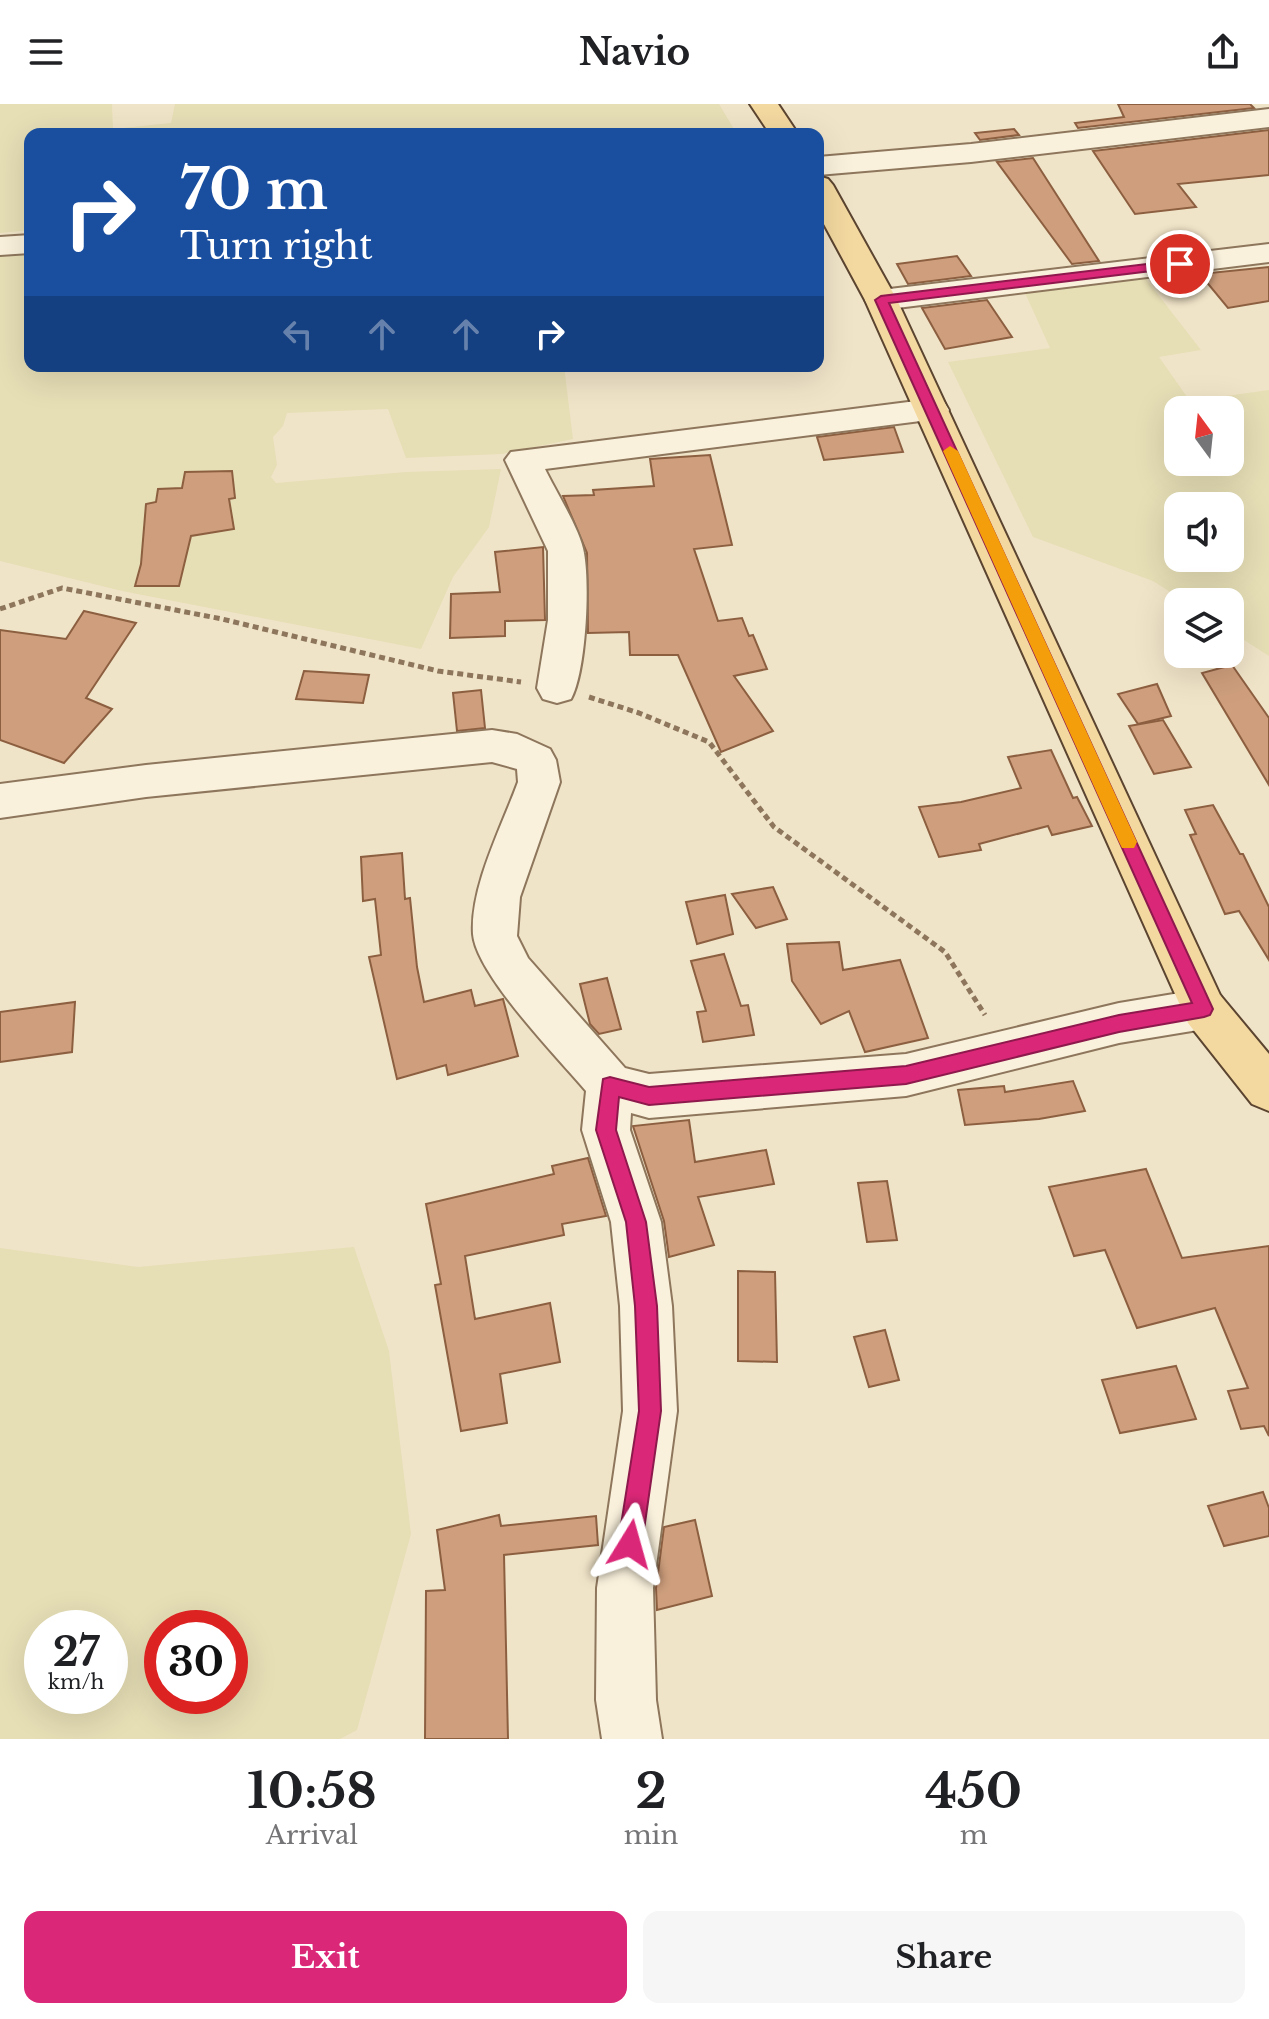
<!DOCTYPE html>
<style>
:root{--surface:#fff;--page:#f6f6f6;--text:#202124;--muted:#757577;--accent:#db2777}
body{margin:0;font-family:"Libre Baskerville",serif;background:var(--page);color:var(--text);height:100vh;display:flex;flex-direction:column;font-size:30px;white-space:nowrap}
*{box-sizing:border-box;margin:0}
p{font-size:26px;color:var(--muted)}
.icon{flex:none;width:44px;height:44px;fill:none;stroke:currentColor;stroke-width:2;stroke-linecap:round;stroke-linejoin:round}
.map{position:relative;height:1635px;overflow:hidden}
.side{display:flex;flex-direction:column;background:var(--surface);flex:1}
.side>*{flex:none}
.hud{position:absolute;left:24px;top:24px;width:800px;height:244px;border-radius:16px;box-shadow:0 8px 32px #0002;background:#1a4fa0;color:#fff;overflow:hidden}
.needle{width:52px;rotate:345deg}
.fabs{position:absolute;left:1164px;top:292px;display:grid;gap:16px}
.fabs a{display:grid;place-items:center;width:80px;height:80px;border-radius:16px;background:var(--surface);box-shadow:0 8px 32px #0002;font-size:40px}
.speed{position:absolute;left:24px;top:1506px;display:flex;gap:16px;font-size:40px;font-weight:700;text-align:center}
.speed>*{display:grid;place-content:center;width:104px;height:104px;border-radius:50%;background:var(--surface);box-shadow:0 8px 32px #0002;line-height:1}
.speed small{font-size:20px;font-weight:400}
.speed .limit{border:12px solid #d22;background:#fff;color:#111}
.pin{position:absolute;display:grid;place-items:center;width:68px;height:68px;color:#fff;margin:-34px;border:4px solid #fff;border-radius:50%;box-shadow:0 2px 8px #0007}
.me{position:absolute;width:88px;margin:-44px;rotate:8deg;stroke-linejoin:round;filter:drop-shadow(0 0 6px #0008)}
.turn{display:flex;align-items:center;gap:28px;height:168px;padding:0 24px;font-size:36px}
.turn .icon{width:104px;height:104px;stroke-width:2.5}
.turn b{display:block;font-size:56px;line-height:68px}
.lanes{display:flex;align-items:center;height:76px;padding:0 24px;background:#0003;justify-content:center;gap:40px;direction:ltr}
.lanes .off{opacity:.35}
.eta{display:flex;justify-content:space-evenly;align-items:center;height:136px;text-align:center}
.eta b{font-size:48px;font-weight:700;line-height:56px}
.button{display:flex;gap:16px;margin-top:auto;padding:16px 24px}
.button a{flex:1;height:92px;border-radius:16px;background:var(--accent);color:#fff;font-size:32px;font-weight:700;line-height:92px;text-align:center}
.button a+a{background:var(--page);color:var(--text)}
header{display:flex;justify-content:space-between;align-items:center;height:104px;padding:0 24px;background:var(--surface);font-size:36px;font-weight:700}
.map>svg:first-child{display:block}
.farmland{fill:#e6deb5;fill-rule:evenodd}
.building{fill:#cf9f7d;stroke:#8d5f41;stroke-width:2}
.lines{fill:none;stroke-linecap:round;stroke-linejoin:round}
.minor-casing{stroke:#8d765c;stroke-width:4}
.major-casing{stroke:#5b4430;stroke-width:4}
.path{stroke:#8d765c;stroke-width:5;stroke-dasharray:6 4;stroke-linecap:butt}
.minor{fill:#faf1dc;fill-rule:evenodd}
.major{fill:#f3d9a0;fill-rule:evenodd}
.route{fill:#db2777;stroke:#8e194d;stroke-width:2}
.slow{fill:#f59e0b}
</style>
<header><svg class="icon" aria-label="menu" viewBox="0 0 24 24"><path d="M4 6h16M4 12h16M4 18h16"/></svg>Navio<svg class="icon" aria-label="share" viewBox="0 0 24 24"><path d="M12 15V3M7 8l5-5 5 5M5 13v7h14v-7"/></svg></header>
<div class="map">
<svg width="1269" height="1635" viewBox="0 0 1269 1635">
<rect width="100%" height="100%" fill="#f0e4c8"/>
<g class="farmland">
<path d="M 0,0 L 112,0 L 113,25 L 171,19 L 175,0 L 719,0 L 737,30 L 30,30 L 30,126 L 0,129 Z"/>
<path d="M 30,149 L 30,262 L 564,262 L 573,335 L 502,350 L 406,354 L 388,305 L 287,309 L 283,322 L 273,333 L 277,361 L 271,373 L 276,379 L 406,368 L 501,365 L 489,423 L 453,473 L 421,545 L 122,487 L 0,457 L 0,152 Z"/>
<path d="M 1146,175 L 1201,246 L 1159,253 L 1190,297 L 1269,286 L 1269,552 L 1230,527 L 1230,498 L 1186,498 L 1153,477 L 1033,433 L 948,258 L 1050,244 L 1025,189 ZM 1230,306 L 1230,358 L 1178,358 L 1178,306 ZM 1230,402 L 1230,454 L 1178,454 L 1178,402 Z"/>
<path d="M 354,1143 L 389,1247 L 411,1430 L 357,1626 L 340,1635 L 0,1635 L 0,1144 L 138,1163 ZM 110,1524 L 110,1592 L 42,1592 L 42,1524 ZM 230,1524 L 230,1592 L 162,1592 L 162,1524 Z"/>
</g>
<g class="building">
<path d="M 1118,0 L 1250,0 L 1254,4 L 1078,24 L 1075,19 L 1124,13 Z"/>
<path d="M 1014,25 L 1019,31 L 980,36 L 975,29 Z"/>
<path d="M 1269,26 L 1269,71 L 1178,80 L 1196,103 L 1135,110 L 1093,47 Z"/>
<path d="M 1033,54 L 1099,157 L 1072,160 L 997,58 Z"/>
<path d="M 957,152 L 971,172 L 908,180 L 897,160 Z"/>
<path d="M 1269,163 L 1269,197 L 1228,204 L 1200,170 Z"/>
<path d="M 987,196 L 1012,233 L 945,245 L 922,204 Z"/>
<path d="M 894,323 L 903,348 L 824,356 L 817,333 Z"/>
<path d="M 710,351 L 732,441 L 694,445 L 718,517 L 742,514 L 749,532 L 753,531 L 767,565 L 734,572 L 773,627 L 721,648 L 678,551 L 630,551 L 629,528 L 588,529 L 587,449 L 563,392 L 594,391 L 593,386 L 654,382 L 650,355 Z"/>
<path d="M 232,367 L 235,394 L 229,395 L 234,425 L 191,432 L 179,482 L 135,482 L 141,460 L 146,400 L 156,398 L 158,385 L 182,384 L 185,368 Z"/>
<path d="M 543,443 L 545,516 L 505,517 L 505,532 L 450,534 L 451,490 L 500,488 L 495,448 Z"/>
<path d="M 84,507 L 136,519 L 86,594 L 112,605 L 64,659 L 0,636 L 0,526 L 66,535 Z"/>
<path d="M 1232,561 L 1269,614 L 1269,681 L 1202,569 Z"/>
<path d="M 304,567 L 369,571 L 363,599 L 296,595 Z"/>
<path d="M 1157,580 L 1171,612 L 1138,620 L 1118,590 Z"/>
<path d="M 481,586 L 485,624 L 457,627 L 453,589 Z"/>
<path d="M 1163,616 L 1191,663 L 1154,670 L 1129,622 Z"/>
<path d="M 1051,646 L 1073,694 L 1077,693 L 1092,722 L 1052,731 L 1048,722 L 979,740 L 981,746 L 939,753 L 919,703 L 961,698 L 1021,684 L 1008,653 Z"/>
<path d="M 1213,701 L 1240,750 L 1243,750 L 1269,803 L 1269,856 L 1239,807 L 1225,810 L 1190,731 L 1196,730 L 1185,706 Z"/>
<path d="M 402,749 L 405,795 L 410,794 L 417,863 L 424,898 L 471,886 L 475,902 L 503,895 L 518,952 L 448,971 L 446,961 L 397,975 L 369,853 L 381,851 L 375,795 L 363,797 L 361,753 Z"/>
<path d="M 773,783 L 787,815 L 756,824 L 732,790 Z"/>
<path d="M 725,791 L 733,830 L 697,840 L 686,798 Z"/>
<path d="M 839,838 L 843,866 L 900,856 L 928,934 L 865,948 L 849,907 L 821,920 L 792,877 L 787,840 Z"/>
<path d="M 724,850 L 741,902 L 748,901 L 754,931 L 703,938 L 697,908 L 706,907 L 691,857 Z"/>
<path d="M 607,874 L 621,925 L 599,930 L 590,920 L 580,880 Z"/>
<path d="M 75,898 L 72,948 L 0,958 L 0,908 Z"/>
<path d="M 1073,977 L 1085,1007 L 1039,1015 L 965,1021 L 958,986 L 1004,982 L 1005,988 Z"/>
<path d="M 689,1016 L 695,1058 L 766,1046 L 774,1080 L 698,1093 L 714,1141 L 669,1153 L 664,1117 L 633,1022 Z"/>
<path d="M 588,1054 L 606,1112 L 562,1120 L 564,1131 L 465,1152 L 475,1215 L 550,1199 L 560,1258 L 500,1270 L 507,1319 L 461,1327 L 435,1181 L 441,1180 L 426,1100 L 554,1070 L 552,1062 Z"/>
<path d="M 1146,1065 L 1182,1154 L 1269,1142 L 1269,1332 L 1264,1322 L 1241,1325 L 1228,1287 L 1248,1284 L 1215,1204 L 1137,1224 L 1105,1146 L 1074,1152 L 1049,1083 Z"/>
<path d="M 887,1077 L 897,1136 L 867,1138 L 858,1079 Z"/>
<path d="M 738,1167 L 775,1168 L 777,1258 L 738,1257 Z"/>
<path d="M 885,1226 L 899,1276 L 869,1283 L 854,1233 Z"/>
<path d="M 1176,1262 L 1196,1315 L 1120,1329 L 1102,1276 Z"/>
<path d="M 1263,1388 L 1269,1404 L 1269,1432 L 1224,1442 L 1208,1402 Z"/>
<path d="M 499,1411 L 501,1422 L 596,1412 L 598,1441 L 504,1451 L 508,1635 L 425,1635 L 426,1487 L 445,1486 L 437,1426 Z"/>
<path d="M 695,1416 L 712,1492 L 657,1506 L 656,1484 L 664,1423 Z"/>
</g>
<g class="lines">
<g class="minor-casing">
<g id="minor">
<path d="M 1269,5 L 1269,23 L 971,58 L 818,71 L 818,53 L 971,40 Z"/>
<path d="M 30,131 L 30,149 L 0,151 L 0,133 Z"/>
<path d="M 1269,140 L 1269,158 L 881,206 L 870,203 L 865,196 L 870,189 L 881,186 Z"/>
<path d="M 932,295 L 944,298 L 949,306 L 944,314 L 545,365 C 555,386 581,427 584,449 C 590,481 586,567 571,595 L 557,599 L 543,595 L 537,584 L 548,516 L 548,447 L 505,356 L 511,348 Z"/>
<path d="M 492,626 L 517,630 L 550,645 L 556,656 L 560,678 L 520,793 L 517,832 L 528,854 L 625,964 L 649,970 L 906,950 L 1119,899 L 1204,885 L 1220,891 L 1227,905 L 1220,919 L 1204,925 L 1119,939 L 906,992 L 649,1014 L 631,1009 L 630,1026 L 661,1118 L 672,1202 L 677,1307 L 653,1484 L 656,1596 L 662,1635 L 602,1635 L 596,1596 L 597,1484 L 623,1307 L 620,1202 L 611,1118 L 582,1026 L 586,987 C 558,954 476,870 473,830 C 470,783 502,722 518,678 L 517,665 L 492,658 L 146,693 L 0,714 L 0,680 L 146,661 Z"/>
</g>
</g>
<g class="major-casing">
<g id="major">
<path d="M 750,0 L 778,0 L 798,30 L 770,30 Z"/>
<path d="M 818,72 L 828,75 L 833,81 L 897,196 L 1220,891 L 1269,950 L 1269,1007 L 1252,1000 L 1188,919 L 865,196 L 818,109 Z"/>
</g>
</g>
<g class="path">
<path d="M 0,505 L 62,484 L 222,515 L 438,567 L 521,578"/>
<path d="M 589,593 L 639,609 L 709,638 L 774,723 L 945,848 L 985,911"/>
</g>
<use href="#minor" class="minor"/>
<use href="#major" class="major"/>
</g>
<path class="route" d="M 1180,156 L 1186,160 L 1184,163 L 889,199 L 1213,905 L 1210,911 L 1204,913 L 1119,928 L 906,980 L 649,1001 L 619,993 L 616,1026 L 646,1118 L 657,1202 L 661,1307 L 642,1440 L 638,1448 L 630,1452 L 622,1448 L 618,1440 L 639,1307 L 635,1202 L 626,1118 L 596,1026 L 603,975 L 610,973 L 649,983 L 906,962 L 1119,911 L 1192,899 L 875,196 L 881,192 Z"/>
<path class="slow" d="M 950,342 L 958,347 L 1137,738 L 1134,744 L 1122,744 L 1119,738 L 943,347 Z"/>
</svg>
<div class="fabs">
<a><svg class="needle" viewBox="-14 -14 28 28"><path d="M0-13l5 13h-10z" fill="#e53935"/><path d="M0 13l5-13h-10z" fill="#757577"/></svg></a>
<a><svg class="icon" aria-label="sound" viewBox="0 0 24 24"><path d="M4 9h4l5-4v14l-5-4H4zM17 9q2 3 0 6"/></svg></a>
<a><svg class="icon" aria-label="layers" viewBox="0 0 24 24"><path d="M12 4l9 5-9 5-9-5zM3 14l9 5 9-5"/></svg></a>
</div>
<div class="speed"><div>27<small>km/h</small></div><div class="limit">30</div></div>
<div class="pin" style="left:1180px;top:160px;background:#d93025"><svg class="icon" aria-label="arrive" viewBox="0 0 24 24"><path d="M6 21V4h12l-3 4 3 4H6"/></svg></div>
<svg class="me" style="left:630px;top:1440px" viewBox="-20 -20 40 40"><path d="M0-17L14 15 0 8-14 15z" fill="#db2777" stroke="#fff" stroke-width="4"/></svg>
<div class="hud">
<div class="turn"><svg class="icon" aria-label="right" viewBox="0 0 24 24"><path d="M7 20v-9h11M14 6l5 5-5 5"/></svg><div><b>70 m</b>Turn right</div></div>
<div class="lanes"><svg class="icon off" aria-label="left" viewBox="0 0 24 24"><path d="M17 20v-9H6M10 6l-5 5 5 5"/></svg><svg class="icon off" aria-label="ahead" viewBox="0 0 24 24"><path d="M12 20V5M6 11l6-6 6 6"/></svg><svg class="icon off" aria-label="ahead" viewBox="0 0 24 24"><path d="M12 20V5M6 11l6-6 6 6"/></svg><svg class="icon" aria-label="right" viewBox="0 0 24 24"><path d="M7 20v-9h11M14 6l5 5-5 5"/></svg></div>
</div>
</div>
<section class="side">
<div class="eta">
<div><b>10:58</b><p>Arrival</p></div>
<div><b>2</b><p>min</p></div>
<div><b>450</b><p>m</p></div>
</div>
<div class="button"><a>Exit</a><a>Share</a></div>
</section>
